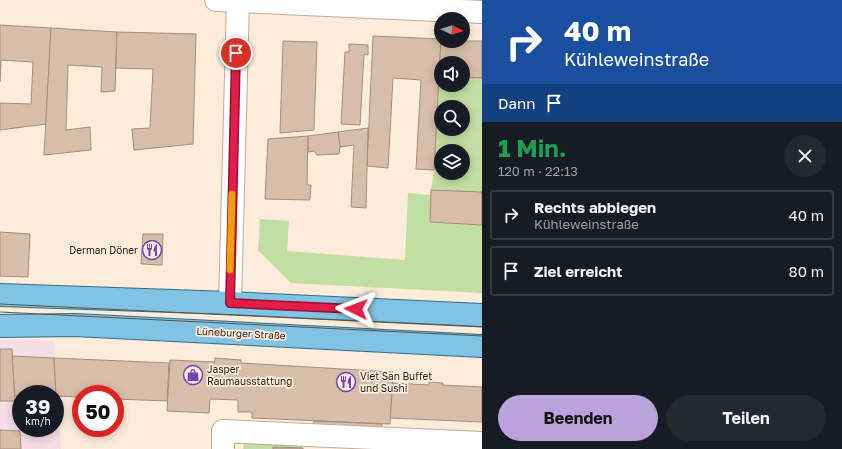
<!DOCTYPE html>
<html lang="de">
<meta charset="utf-8">
<style>
:root{--surface:#171b24;--page:#242831;--text:#f1f3f6;--muted:#9ea1a6;--line:#363941;--accent:#b9a3da}
body{margin:0;font-family:"Golos Text",sans-serif;background:var(--page);color:var(--text);height:100vh;display:flex;flex-direction:column;font-size:15px;white-space:nowrap}
*{box-sizing:border-box;margin:0}
p{font-size:13px;color:var(--muted)}
.icon{flex:none;width:22px;height:22px;fill:none;stroke:currentColor;stroke-width:2;stroke-linecap:round;stroke-linejoin:round}
.map{position:relative;flex:1;overflow:hidden}
.details{display:flex;flex-direction:column;background:var(--surface);width:360px}
.details>*{flex:none}
.guide{background:#1a4fa0;color:#fff;overflow:hidden}
.needle{width:26px;rotate:95deg}
.buttons{position:absolute;left:434px;top:12px;display:grid;gap:8px}
.buttons a{display:grid;place-items:center;width:36px;height:36px;border-radius:50%;background:var(--surface);box-shadow:0 2px 10px #0003;font-size:20px}
.speed{position:absolute;left:12px;top:385px;display:flex;gap:8px;font-size:20px;font-weight:700;text-align:center}
.speed>*{display:grid;place-content:center;width:52px;height:52px;border-radius:50%;background:var(--surface);box-shadow:0 2px 10px #0003;line-height:1}
.speed small{font-size:10px;font-weight:400}
.speed .limit{border:6px solid #d22;background:#fff;color:#111}
.pin{position:absolute;display:grid;place-items:center;width:34px;height:34px;color:#fff;margin:-17px;border:2px solid #fff;border-radius:50%;box-shadow:0 1px 4px #0007}
.me{position:absolute;width:44px;margin:-22px;rotate:273deg;stroke-linejoin:round;filter:drop-shadow(0 0 3px #0008)}
.turn{display:flex;align-items:center;gap:14px;height:84px;padding:0 16px;font-size:18px}
.turn .icon{width:52px;height:52px;stroke-width:2.5}
.turn b{display:block;font-size:28px;line-height:34px}
.then{display:flex;align-items:center;height:38px;padding:0 16px;background:#0003;gap:8px;font-size:15px}
.round{display:grid;place-items:center;flex:none;width:42px;height:42px;border-radius:21px;background:var(--page)}
.head{display:flex;align-items:center;justify-content:space-between;height:68px;padding:0 16px}
h1{font-size:24px;font-weight:700;line-height:30px;color:#1e9e55}
.cta{display:flex;gap:8px;margin-top:auto;padding:8px 16px}
.cta a{flex:1;height:46px;border-radius:24px;background:var(--accent);color:#111;font-size:16px;font-weight:700;line-height:46px;text-align:center}
.cta a+a{background:var(--page);color:var(--text)}
ul{padding:0;list-style:none}
li{display:flex;align-items:center;gap:12px;height:50px;margin:0 8px 6px;padding:0 8px;border:2px solid var(--line);border-radius:4px}
li div{flex:1}
li b{display:block;font-size:15px}
li em{font-style:normal}
main{display:flex;flex:1;min-height:0}
.map>svg:first-child{display:block}
.commercial{fill:#f7dde5;fill-rule:evenodd}
.green{fill:#c3dea3;fill-rule:evenodd}
.building{fill:#d7beab;stroke:#a48c7a}
.lines{fill:none;stroke-linecap:round;stroke-linejoin:round}
.minor-casing{stroke:#c0ac95;stroke-width:24}
.major-casing{stroke:#2b6e8f;stroke-width:24}
.minor{stroke:#fff;stroke-width:22}
.major{stroke:#82c2e3;stroke-width:22}
.tram{stroke:#5c5246;stroke-width:1}
.route-casing{stroke:#92132f;stroke-width:10}
.route{stroke:#e11d48;stroke-width:7}
.slow{stroke:#f59e0b;stroke-width:7}
.labels{text-anchor:middle;dominant-baseline:central;stroke-width:3.5;stroke-linejoin:round;paint-order:stroke}
.poi-label{font-size:10px;fill:#261e15;stroke:#fdecd9;text-anchor:start}
.street-label{font-size:10px;fill:#261e15;stroke:#fdecd9}
</style>
<main>
<div class="map">
<svg width="482" height="449" viewBox="0 0 482 449">
<rect width="100%" height="100%" fill="#fdecd9"/>
<path class="commercial" d="M 0,339 L 54,341 L 61,449 L 0,449 ZM 21,394 L 55,394 L 55,428 L 21,428 Z"/>
<g class="green">
<path d="M 439,75 L 441,76 L 441,85 L 463,85 L 463,77 L 482,78 L 482,192 L 431,190 L 434,170 ZM 441,107 L 463,107 L 463,129 L 441,129 ZM 441,151 L 463,151 L 463,173 L 441,173 Z"/>
<path d="M 408,193 L 431,195 L 430,222 L 482,225 L 482,293 L 291,283 L 258,250 L 260,219 L 289,221 L 287,251 L 405,260 Z"/>
<path d="M 244,441 L 304,441 L 303,448 L 273,447 L 273,449 L 243,449 Z"/>
</g>
<g class="building">
<path d="M 0,25 L 51,28 L 46,124 L 0,130 L 0,103 L 31,104 L 33,62 L 1,60 L 0,82 Z"/>
<path d="M 51,28 L 117,32 L 115,91 L 101,92 L 102,67 L 68,65 L 66,130 L 90,127 L 91,150 L 44,155 Z"/>
<path d="M 117,32 L 196,34 L 193,144 L 134,150 L 132,129 L 150,128 L 153,69 L 116,68 Z"/>
<path d="M 373,36 L 441,39 L 434,170 L 416,169 L 421,80 L 393,78 L 388,168 L 367,166 Z"/>
<path d="M 441,39 L 441,41 L 482,41 L 482,78 L 463,77 L 463,63 L 441,63 L 441,76 L 439,75 Z"/>
<path d="M 283,41 L 317,42 L 314,130 L 280,133 Z"/>
<path d="M 349,44 L 368,45 L 368,55 L 364,54 L 360,125 L 341,124 L 345,52 L 349,52 Z"/>
<path d="M 368,128 L 366,208 L 351,207 L 354,145 L 340,147 L 338,132 Z"/>
<path d="M 338,132 L 340,147 L 339,154 L 317,155 L 314,151 L 308,152 L 308,136 Z"/>
<path d="M 308,136 L 307,185 L 311,185 L 310,200 L 265,199 L 268,139 Z"/>
<path d="M 431,190 L 482,192 L 482,225 L 430,222 Z"/>
<path d="M 0,232 L 30,234 L 28,277 L 0,276 Z"/>
<path d="M 143,234 L 163,234 L 162,265 L 141,264 Z"/>
<path d="M 0,349 L 12,349 L 15,401 L 0,401 Z"/>
<path d="M 12,356 L 54,358 L 56,396 L 55,394 L 21,394 L 21,396 L 15,396 Z"/>
<path d="M 54,358 L 169,363 L 167,401 L 115,399 L 115,394 L 81,394 L 81,397 L 56,396 Z"/>
<path d="M 215,358 L 241,360 L 241,363 L 393,372 L 390,424 L 252,418 L 252,412 L 238,412 L 238,400 L 210,399 L 209,413 L 167,411 L 170,360 L 215,362 Z"/>
<path d="M 429,382 L 443,383 L 442,385 L 482,387 L 482,422 L 390,418 L 393,383 L 429,385 Z"/>
<path d="M 314,421 L 382,424 L 381,433 L 313,430 Z"/>
<path d="M 0,430 L 20,431 L 21,449 L 0,449 Z"/>
<path d="M 273,447 L 303,448 L 303,449 L 273,449 Z"/>
</g>
<g class="lines">
<g class="minor-casing">
<g id="minor">
<path d="M 216,0 L 482,12"/>
<path d="M 230,303 L 238,0"/>
<path d="M 223,449 L 223,431 L 482,443"/>
</g>
</g>
<g class="major-casing">
<g id="major">
<path d="M 0,295 L 230,303 L 482,315"/>
<path d="M 0,326 L 75,325 L 482,346"/>
</g>
</g>
<use href="#minor" class="minor"/>
<use href="#major" class="major"/>
<g class="tram">
<path d="M 0,304 L 482,327"/>
<path d="M 0,312 L 482,336"/>
</g>
</g>
<g class="lines">
<g class="route-casing">
<path id="route" d="M 236,53 L 230,303 L 356,309"/>
</g>
<use href="#route" class="route"/>
<path class="slow" d="M 230,270 L 232,194"/>
</g>
<defs>
<g id="restaurant-ring" transform="scale(1)"><circle r="9.5" fill="#fdecd9" stroke="#7441b8" stroke-width="1.5"/><path d="M-5-6h1v4h1v-4h1v4h1v-4h1v5L-1.5 .5V6h-2V.5L-5-1ZM5-6V6H3V1.5H1.5Q1.5-4 5-6Z" fill="#7441b8"/></g>
<g id="shop-ring" transform="scale(1)"><circle r="9.5" fill="#fdecd9" stroke="#7441b8" stroke-width="1.5"/><path d="M-5-2.5h2.3a2.7 3.5 0 0 1 5.4 0H5L5.5 6h-11ZM-1.5-2.5h3a1.5 2.3 0 0 0-3 0Z" fill="#7441b8"/></g>
</defs>
<g fill-rule="evenodd">
<use href="#restaurant-ring" x="152" y="250"/>
<use href="#shop-ring" x="193" y="375"/>
<use href="#restaurant-ring" x="346" y="382"/>
</g>
<g class="labels">
<g class="poi-label">
<text x="138" y="250" text-anchor="end">Derman Döner</text>
<text x="207" y="369">Jasper<tspan x="207" dy="12">Raumausstattung</tspan></text>
<text x="360" y="376">Viet San Buffet<tspan x="360" dy="12">und Sushi</tspan></text>
</g>
<g class="street-label">
<text transform="translate(241 333) rotate(3)">Lüneburger Straße</text>
</g>
</g>
</svg>
<div class="buttons">
<a><svg class="needle" viewBox="-14 -14 28 28"><path d="M0-13l5 13h-10z" fill="#e53935"/><path d="M0 13l5-13h-10z" fill="#9ea1a6"/></svg></a>
<a><svg class="icon" aria-label="sound" viewBox="0 0 24 24"><path d="M4 9h4l5-4v14l-5-4H4zM17 9q2 3 0 6"/></svg></a>
<a><svg class="icon" aria-label="search" viewBox="0 0 24 24"><circle cx="10" cy="10" r="6"/><path d="M15 15l6 6"/></svg></a>
<a><svg class="icon" aria-label="layers" viewBox="0 0 24 24"><path d="M12 4l9 5-9 5-9-5zM3 14l9 5 9-5"/></svg></a>
</div>
<div class="speed"><div>39<small>km/h</small></div><div class="limit">50</div></div>
<div class="pin" style="left:236px;top:53px;background:#d93025"><svg class="icon" aria-label="arrive" viewBox="0 0 24 24"><path d="M6 21V4h12l-3 4 3 4H6"/></svg></div>
<svg class="me" style="left:356px;top:309px" viewBox="-20 -20 40 40"><path d="M0-17L14 15 0 8-14 15z" fill="#e11d48" stroke="#fff" stroke-width="4"/></svg>
</div>
<section class="details">
<div class="guide">
<div class="turn"><svg class="icon" aria-label="right" viewBox="0 0 24 24"><path d="M7 20v-9h11M14 6l5 5-5 5"/></svg><div><b>40 m</b>Kühleweinstraße</div></div>
<div class="then">Dann<svg class="icon" aria-label="arrive" viewBox="0 0 24 24"><path d="M6 21V4h12l-3 4 3 4H6"/></svg></div>
</div>
<div class="head"><div><h1>1 Min.</h1><p>120 m · 22:13</p></div><a class="round"><svg class="icon" aria-label="close" viewBox="0 0 24 24"><path d="M6 6l12 12M18 6L6 18"/></svg></a></div>
<ul>
<li><svg class="icon" aria-label="right" viewBox="0 0 24 24"><path d="M7 20v-9h11M14 6l5 5-5 5"/></svg><div><b>Rechts abbiegen</b><p>Kühleweinstraße</p></div><em>40 m</em></li>
<li><svg class="icon" aria-label="arrive" viewBox="0 0 24 24"><path d="M6 21V4h12l-3 4 3 4H6"/></svg><div><b>Ziel erreicht</b></div><em>80 m</em></li>
</ul>
<div class="cta"><a>Beenden</a><a>Teilen</a></div>
</section>
</main>
